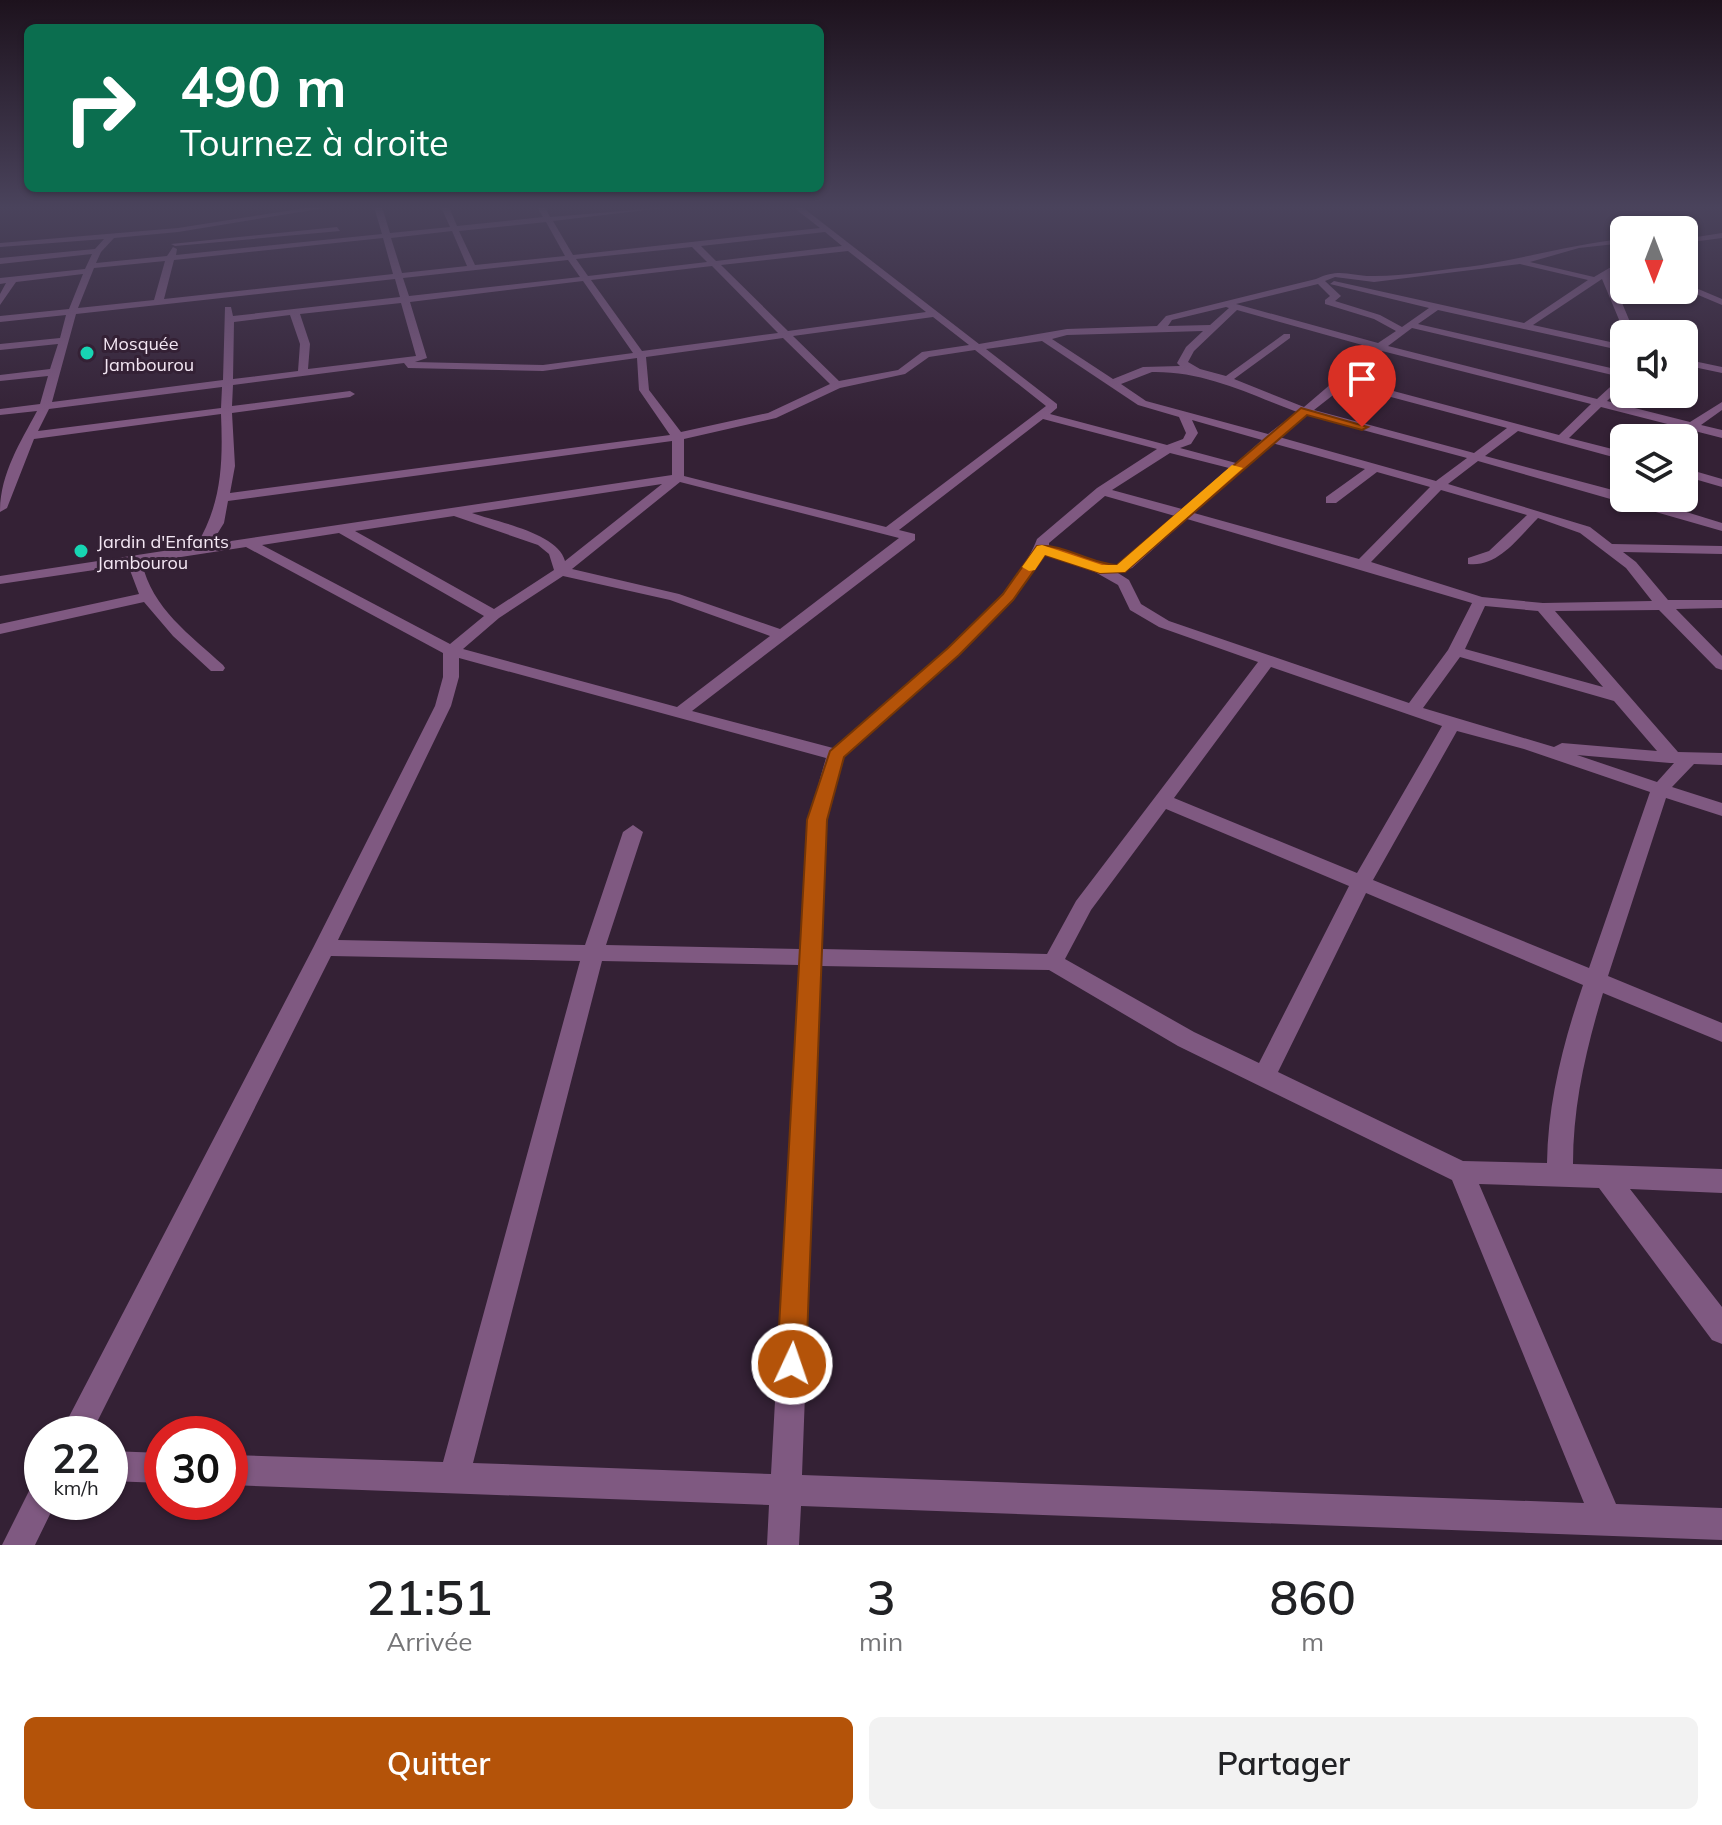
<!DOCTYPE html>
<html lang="fr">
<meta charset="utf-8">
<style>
:root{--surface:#fff;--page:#f2f2f2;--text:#202124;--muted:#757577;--accent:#b45309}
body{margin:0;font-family:Mulish,sans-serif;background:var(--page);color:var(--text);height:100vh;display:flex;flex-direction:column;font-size:30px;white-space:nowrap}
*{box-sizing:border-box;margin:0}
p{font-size:26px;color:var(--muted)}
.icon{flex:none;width:44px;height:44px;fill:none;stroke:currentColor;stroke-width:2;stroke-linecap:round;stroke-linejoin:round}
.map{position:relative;height:1545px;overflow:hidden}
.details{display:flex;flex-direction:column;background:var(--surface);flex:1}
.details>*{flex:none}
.guide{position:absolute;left:24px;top:24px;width:800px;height:168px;border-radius:12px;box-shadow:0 2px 6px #0004;background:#0b6e4f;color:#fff;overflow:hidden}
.needle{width:52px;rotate:180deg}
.buttons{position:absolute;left:1610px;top:216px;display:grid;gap:16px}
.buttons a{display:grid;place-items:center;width:88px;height:88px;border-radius:12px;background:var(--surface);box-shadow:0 2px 6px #0004;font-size:40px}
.speed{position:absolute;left:24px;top:1416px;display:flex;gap:16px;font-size:40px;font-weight:700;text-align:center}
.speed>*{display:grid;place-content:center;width:104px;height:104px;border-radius:50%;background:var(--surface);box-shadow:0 2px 6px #0004;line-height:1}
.speed small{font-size:20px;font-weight:400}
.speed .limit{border:12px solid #d22;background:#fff;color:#111}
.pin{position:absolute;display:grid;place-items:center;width:68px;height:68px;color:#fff;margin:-82px -34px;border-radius:50% 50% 50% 0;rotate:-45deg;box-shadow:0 0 8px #0007}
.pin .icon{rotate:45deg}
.me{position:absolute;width:88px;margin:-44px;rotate:3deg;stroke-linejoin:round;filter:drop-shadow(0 0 6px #0008)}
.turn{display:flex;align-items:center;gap:28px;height:168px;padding:0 24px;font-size:36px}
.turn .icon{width:104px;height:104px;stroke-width:2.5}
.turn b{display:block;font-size:56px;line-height:68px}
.eta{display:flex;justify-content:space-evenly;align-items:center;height:136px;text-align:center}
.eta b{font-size:48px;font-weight:600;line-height:56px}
.action{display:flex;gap:16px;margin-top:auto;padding:16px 24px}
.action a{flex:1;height:92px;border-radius:12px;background:var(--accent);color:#fff;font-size:32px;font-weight:600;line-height:92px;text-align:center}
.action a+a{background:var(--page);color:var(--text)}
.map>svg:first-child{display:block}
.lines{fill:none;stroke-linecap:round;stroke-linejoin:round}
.street{fill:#7f5981;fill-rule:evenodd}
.route{fill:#b45309;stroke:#753606;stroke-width:2}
.slow{fill:#f59e0b}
.poi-dot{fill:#17d5b3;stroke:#342135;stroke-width:3}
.labels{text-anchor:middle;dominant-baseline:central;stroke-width:6;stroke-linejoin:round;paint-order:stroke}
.far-poi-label{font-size:18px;fill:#f3e6f3;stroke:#342135;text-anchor:start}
</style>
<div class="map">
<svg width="1722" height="1545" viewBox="0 0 1722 1545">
<rect width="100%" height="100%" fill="#342135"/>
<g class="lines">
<g class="street">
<path d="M 312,207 L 331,207 L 178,232 L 114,238 L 101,252 L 96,263 L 167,256 L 173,247 L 177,249 L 176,255 L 382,234 L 374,207 L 382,207 L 390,233 L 450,227 L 441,207 L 449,207 L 457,226 L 543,217 L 537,207 L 545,207 L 550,217 L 671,207 L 553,221 L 573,255 L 820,228 L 793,207 L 802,207 L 979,344 L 1067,329 L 1157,326 L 1166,316 L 1316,279 C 1342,267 1350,277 1375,276 C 1406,276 1437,270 1467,267 C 1520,260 1571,244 1624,239 L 1624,243 L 1579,248 L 1530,262 L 1594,277 L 1611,267 L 1617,267 L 1617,271 L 1610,274 L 1635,334 L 1625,334 L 1602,279 L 1533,325 L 1624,345 L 1624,351 L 1438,310 L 1418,324 L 1624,371 L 1624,385 L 1607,401 L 1690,422 L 1722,402 L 1722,410 L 1701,425 L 1722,430 L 1722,438 L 1601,407 L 1569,438 L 1624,452 L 1624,460 L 1518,431 L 1485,456 L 1624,493 L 1624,498 L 1641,498 L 1722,523 L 1722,531 L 1478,461 L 1448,484 L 1590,527 L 1612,544 L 1722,546 L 1722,554 L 1623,552 L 1636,562 L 1668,600 L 1722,600 L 1722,608 L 1676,609 L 1722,656 L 1722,670 L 1716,668 L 1659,610 L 1555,611 L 1678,752 L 1722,753 L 1722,765 L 1694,764 L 1672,787 L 1722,803 L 1722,816 L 1666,798 L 1608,976 L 1722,1023 L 1722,1042 L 1603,993 C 1586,1049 1573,1105 1573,1164 L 1722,1169 L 1722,1193 L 1630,1189 L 1722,1307 L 1722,1344 L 1712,1340 L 1599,1188 L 1479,1184 L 1616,1504 L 1722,1508 L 1722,1540 L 801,1506 L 799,1545 L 767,1545 L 769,1505 L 230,1485 L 230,1455 L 443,1462 L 580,961 L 331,956 L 91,1434 L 60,1434 L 313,948 L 435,706 L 443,677 L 443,653 L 246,547 L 142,563 C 152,608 190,635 223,665 L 225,668 L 223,671 L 211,671 L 173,636 L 144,602 L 0,634 L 0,624 L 139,594 L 128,565 L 0,584 L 0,576 L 196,546 C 222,503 223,463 221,414 L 34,439 L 7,508 L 0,512 C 0,474 20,443 37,411 L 0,415 L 0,409 L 40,404 L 48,376 L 0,381 L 0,375 L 50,369 L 58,344 L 0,350 L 0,344 L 60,338 L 66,315 L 0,322 L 0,316 L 69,309 L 83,274 L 16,282 L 0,305 L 0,294 L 6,283 L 0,284 L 0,278 L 85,269 L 92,254 L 0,264 L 0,258 L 95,249 L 104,239 L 0,247 L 0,243 L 178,228 ZM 546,222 L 565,256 L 475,265 L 459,231 ZM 452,231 L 467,266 L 402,273 L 391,238 ZM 825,232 L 842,246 L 716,261 L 701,246 ZM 383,238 L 393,274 L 164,299 L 174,260 ZM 692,247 L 707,262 L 588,276 L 576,259 ZM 848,251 L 926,312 L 788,331 L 721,265 ZM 568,260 L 580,277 L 409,296 L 403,278 ZM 165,261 L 154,300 L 78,308 L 94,268 ZM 1520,264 L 1588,280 L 1524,323 L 1334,281 L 1330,284 L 1429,308 L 1402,327 L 1380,315 L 1335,301 L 1341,296 L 1325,281 L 1335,277 L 1374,282 ZM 712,266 L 778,333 L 642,351 L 591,280 ZM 395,279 L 400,297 L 233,316 L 231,307 L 225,307 L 223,380 L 52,402 L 76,314 ZM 583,281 L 633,353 L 543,365 L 415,362 L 427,358 L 410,302 ZM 1318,284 L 1330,296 L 1325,300 L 1325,304 L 1374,319 L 1396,331 L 1378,343 L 1236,304 ZM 401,303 L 416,356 L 308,369 L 310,344 L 300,314 ZM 1226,307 L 1229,308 L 1210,325 L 1168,326 L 1172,320 ZM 1237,310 L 1373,348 L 1304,407 L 1234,379 L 1290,338 L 1290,334 L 1284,334 L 1226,376 L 1200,369 L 1188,362 L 1194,351 ZM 290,315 L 300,344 L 298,371 L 233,379 L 234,322 ZM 933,317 L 969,345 L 922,352 L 898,370 L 839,381 L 793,336 ZM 1412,328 L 1621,377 L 1597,399 L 1388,346 ZM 1203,331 L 1186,347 L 1177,363 L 1180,366 L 1143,367 L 1113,379 L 1052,339 L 1067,335 ZM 783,338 L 830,384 L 768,413 L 681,432 L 649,390 L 646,357 ZM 1042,341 L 1138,405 L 1179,417 L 1186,433 L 1183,439 L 1167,445 L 1050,414 L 1057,408 L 1057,404 L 986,349 ZM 975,350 L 1046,406 L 886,527 L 684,476 L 684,439 L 776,418 L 840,388 L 905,374 L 929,357 ZM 1382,351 L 1591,404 L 1559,435 L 1352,380 ZM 637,358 L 639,390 L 670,435 L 230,493 L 235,466 L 232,413 L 350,397 L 355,394 L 350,391 L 232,406 L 233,385 L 404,363 L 408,368 L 543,371 ZM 1152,372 C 1205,371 1249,394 1297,412 L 1268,434 L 1146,401 L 1121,384 ZM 1346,385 L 1507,428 L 1474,453 L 1314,410 ZM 222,387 L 221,408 L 38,431 L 49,409 ZM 1307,415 L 1467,458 L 1436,481 L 1279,437 ZM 1043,419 L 1157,449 L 1097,488 L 1037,539 C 1012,607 890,699 833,748 L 692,711 L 915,540 L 915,534 L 899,530 ZM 1192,420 L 1262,440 L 1236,463 L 1180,448 L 1191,444 L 1198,433 ZM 672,441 L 672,475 L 211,544 L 224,523 L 228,501 ZM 1272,443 L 1365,469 L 1326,497 L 1326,503 L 1336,503 L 1377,472 L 1430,487 L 1359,559 L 1194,513 ZM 1170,453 L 1229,468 L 1182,509 L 1112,490 ZM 680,482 L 899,538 L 780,629 L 679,594 L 572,569 ZM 662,484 L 565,561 C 558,533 497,522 472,513 ZM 1441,490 L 1527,515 L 1489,551 L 1468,558 L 1468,564 C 1498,568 1519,537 1538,518 L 1580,533 L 1626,568 L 1652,601 L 1543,603 L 1482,597 L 1371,562 ZM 1105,496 L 1175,516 L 1117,565 L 1101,565 L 1049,547 L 1049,543 ZM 454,516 L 538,545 L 549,554 L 554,570 L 494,609 L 355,531 ZM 1187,519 L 1472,603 L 1448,650 L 1409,703 L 1169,621 L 1141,604 L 1129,580 L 1118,573 L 1132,568 ZM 339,533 L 484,616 L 450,644 L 262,545 ZM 1045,555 L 1095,572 L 1118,585 L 1130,610 L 1159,627 L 1258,662 L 1076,901 L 1047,954 L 822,949 L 826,820 L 844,757 L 960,654 L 1013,600 ZM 563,576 L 670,600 L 770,636 L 677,707 L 463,649 L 499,618 ZM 1485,606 L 1538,611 L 1603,687 L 1465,649 ZM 1460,657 L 1614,701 L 1657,751 L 1562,743 L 1554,747 L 1423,708 ZM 459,658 L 826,758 L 808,820 L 800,949 L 606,945 L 643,832 L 633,825 L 623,832 L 585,945 L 338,940 L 451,706 L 459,677 ZM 1271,667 L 1442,726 L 1357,873 L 1174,798 ZM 1457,731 L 1524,749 L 1650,792 L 1589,968 L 1373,880 ZM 1577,755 L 1670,763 L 1674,763 L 1657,782 ZM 1166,809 L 1349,886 L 1259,1063 L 1194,1032 L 1065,959 L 1091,910 ZM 1366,893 L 1583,985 C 1563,1043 1548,1102 1547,1163 L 1463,1161 L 1278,1072 ZM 602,961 L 799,965 L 771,1474 L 473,1463 ZM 821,966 L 1049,970 L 1178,1046 L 1452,1180 L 1584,1503 L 802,1475 Z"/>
<path d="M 337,227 L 340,231 L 175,246 L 171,244 Z"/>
<path d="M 1722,233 L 1722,238 L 1684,243 L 1684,239 Z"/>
<path d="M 1684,283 L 1722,299 L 1722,305 L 1684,289 Z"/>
<path d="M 1684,359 L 1722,367 L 1722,373 L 1684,365 Z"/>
<path d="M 1684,468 L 1722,479 L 1722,487 L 1684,476 Z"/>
<path d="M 110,1451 L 162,1453 L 162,1483 L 110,1481 Z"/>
<path d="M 42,1482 L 42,1502 L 56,1502 L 35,1545 L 2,1545 L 31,1487 Z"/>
</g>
</g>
<linearGradient id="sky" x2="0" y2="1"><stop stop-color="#1d121d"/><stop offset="0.49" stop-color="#4a435c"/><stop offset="1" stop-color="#4a435c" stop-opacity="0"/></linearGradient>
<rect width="1722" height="423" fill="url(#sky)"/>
<path class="route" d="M 1301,408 L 1368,427 L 1362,430 L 1307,415 L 1125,572 L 1100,573 L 1045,555 L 1013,600 L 959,655 L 844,757 L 827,820 L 806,1364 L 802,1374 L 792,1378 L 781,1374 L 777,1364 L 807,820 L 830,751 L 948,648 L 1003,594 L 1037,546 C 1063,543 1090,564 1117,565 Z"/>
<path class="slow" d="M 1232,465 L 1243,468 L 1125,572 L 1100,573 L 1045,555 L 1035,570 L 1029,571 L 1022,567 L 1037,546 L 1042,545 L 1102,565 L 1117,565 Z"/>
<g class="poi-dot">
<circle cx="87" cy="353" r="8"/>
<circle cx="81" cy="551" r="8"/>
</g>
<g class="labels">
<g class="far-poi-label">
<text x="103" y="343">Mosquée<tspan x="103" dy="21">Jambourou</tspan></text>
<text x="97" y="541">Jardin d'Enfants<tspan x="97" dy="21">Jambourou</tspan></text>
</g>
</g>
</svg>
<div class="buttons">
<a><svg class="needle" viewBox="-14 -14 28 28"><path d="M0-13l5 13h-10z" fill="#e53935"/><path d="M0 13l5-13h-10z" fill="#757577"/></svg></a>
<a><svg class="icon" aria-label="sound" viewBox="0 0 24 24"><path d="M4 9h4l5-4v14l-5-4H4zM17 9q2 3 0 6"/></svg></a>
<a><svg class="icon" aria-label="layers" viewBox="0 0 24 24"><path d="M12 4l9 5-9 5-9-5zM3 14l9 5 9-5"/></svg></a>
</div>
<div class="speed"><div>22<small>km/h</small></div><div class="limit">30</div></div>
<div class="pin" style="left:1362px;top:427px;background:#d93025"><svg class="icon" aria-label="arrive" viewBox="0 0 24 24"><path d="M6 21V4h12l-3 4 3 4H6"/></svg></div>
<svg class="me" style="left:792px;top:1364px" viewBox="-20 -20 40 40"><circle r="17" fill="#b45309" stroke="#fff" stroke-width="3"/><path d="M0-11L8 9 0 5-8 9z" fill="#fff"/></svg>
<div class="guide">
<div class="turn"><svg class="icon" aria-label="right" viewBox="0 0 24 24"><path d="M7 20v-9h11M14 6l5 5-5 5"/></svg><div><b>490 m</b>Tournez à droite</div></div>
</div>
</div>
<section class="details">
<div class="eta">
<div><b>21:51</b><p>Arrivée</p></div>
<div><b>3</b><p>min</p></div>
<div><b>860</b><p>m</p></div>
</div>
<div class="action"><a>Quitter</a><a>Partager</a></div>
</section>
